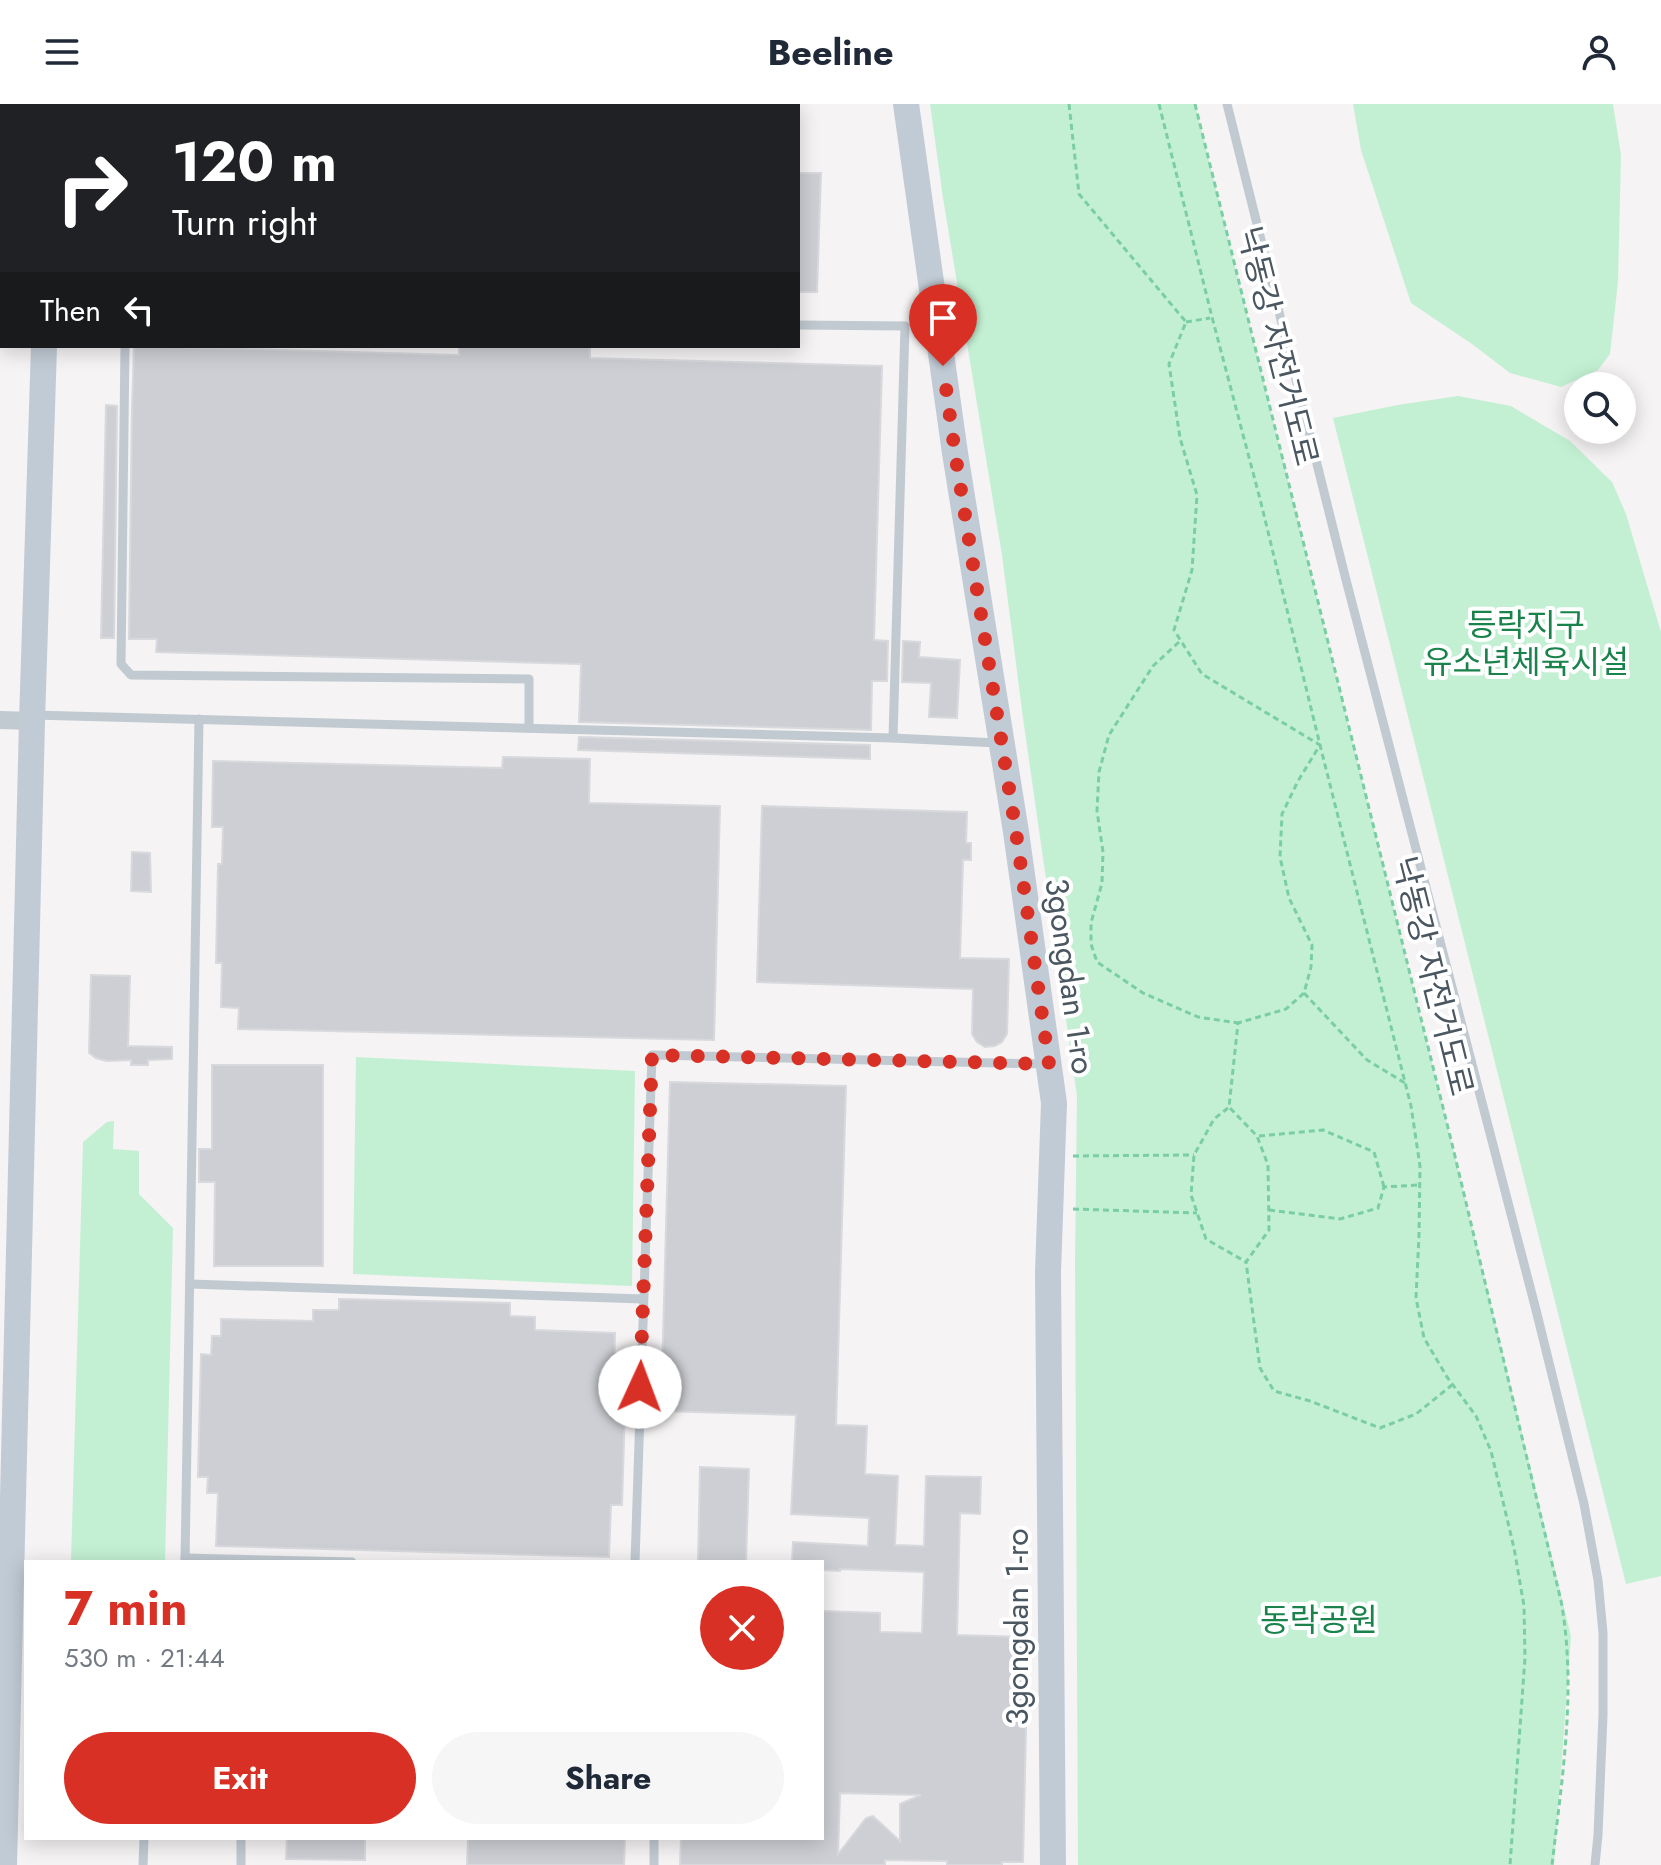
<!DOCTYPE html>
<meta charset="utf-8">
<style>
:root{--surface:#fff;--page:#f6f6f7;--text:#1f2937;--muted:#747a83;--accent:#d93025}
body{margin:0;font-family:Jost,"Noto Sans KR",sans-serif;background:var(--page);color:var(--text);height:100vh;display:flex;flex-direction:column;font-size:30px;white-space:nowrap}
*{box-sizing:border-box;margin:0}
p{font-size:26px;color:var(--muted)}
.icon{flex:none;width:44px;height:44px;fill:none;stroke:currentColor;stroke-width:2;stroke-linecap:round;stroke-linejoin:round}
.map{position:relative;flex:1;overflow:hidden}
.drawer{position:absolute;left:24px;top:1456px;width:800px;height:280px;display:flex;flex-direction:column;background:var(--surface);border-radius:0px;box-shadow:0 4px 20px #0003}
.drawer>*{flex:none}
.top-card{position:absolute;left:0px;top:0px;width:800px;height:244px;box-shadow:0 4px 20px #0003;background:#202124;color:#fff;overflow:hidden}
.tools{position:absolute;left:1564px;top:268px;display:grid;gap:16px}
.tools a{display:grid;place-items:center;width:72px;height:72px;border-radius:50%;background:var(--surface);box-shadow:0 4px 20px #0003;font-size:40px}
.pin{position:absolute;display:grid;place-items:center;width:68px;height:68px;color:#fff;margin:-82px -34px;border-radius:50% 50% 50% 0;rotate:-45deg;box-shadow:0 0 8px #0007}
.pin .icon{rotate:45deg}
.me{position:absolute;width:88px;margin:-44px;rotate:2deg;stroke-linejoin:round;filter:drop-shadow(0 0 6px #0008)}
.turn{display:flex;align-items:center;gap:28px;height:168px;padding:0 40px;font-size:36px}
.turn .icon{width:104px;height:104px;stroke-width:2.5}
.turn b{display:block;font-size:56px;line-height:68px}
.then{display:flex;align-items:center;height:76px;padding:0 40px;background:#0003;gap:16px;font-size:30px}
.round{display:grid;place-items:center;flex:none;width:84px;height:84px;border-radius:42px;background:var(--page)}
.headline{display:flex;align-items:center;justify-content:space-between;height:136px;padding:0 40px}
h1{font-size:48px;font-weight:700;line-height:60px;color:var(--accent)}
.action{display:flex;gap:16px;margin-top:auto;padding:16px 40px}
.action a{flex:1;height:92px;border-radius:48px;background:var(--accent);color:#fff;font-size:32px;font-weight:700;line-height:92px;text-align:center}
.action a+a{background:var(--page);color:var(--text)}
header{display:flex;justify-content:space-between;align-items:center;height:104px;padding:0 40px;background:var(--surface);font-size:36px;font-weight:700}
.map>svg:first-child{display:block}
.green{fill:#c3f0d3}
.building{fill:#cdcfd4;stroke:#d7d9dd;stroke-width:2;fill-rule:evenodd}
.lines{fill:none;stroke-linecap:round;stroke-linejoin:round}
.path{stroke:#7bcea3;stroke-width:3;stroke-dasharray:6 4;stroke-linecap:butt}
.lane{stroke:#c1cad1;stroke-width:9}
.street{stroke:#c1cad1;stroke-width:18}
.secondary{stroke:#c1cbd5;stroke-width:26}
.route{stroke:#d93025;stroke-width:14;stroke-dasharray:0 25.2}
.labels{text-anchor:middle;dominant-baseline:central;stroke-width:8;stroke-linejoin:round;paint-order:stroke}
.street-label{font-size:32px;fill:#4a5660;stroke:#fff}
.park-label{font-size:32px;fill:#19834b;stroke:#fff}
</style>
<header><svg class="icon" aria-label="menu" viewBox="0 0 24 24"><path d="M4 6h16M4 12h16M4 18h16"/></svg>Beeline<svg class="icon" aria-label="person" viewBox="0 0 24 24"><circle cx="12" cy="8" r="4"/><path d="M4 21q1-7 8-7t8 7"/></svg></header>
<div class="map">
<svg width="1661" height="1761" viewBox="0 0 1661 1761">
<rect width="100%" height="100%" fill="#f5f3f3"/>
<g class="green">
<path d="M 930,0 L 1195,0 L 1453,1044 L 1571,1532 L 1554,1761 L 1078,1761 L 1075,1158 L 1077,992 L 1023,614 L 1002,451 L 943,94 Z"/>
<path d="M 1353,0 L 1613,0 L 1621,51 L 1618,178 L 1610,250 L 1598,266 L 1561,283 L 1510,269 L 1472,240 L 1411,199 L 1361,46 Z"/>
<path d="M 1458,292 L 1511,302 L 1570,337 L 1612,378 L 1626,410 L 1661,528 L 1661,1472 L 1626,1480 L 1333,314 L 1398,301 Z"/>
<path d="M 356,953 L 635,967 L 632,1182 L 353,1170 Z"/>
<path d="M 114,1017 L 113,1045 L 139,1047 L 139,1090 L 173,1124 L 165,1458 L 71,1458 L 83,1038 L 107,1018 Z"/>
</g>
<g class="building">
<path d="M 798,69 L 821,69 L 817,188 L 798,188 Z"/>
<path d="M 134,242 L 459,251 L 459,242 L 590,242 L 590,254 L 882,262 L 874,536 L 888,537 L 887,577 L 872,577 L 871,626 L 579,618 L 581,560 L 156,548 L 157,535 L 129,535 L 132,303 Z"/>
<path d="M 106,301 L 117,302 L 114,534 L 101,534 Z"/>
<path d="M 903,537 L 920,538 L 919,553 L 960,556 L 957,614 L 929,613 L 931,579 L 902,578 Z"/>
<path d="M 579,633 L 870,641 L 870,655 L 578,646 Z"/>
<path d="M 503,653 L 590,655 L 589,699 L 720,702 L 714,936 L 238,925 L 239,904 L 221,903 L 222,859 L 216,859 L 218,760 L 222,760 L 223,723 L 212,723 L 213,657 L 502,664 Z"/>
<path d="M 762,702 L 967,708 L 966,739 L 971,739 L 971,756 L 963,756 L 960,854 L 1009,855 L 1007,930 L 1002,938 L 995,942 L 985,943 L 977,938 L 972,930 L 973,885 L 757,878 Z"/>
<path d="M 132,748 L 150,749 L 151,788 L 131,787 Z"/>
<path d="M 91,871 L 130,872 L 128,942 L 172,943 L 172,955 L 148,956 L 148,961 L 131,961 L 131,956 L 107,957 L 96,954 L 89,949 Z"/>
<path d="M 212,961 L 323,961 L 323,1162 L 214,1162 L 215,1078 L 199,1078 L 199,1045 L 212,1045 Z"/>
<path d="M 670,978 L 846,982 L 836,1321 L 867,1322 L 865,1370 L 898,1372 L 895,1441 L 924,1442 L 926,1372 L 981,1373 L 980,1410 L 960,1409 L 957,1531 L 1028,1533 L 1023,1758 L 1002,1758 L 1002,1761 L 947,1761 L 947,1757 L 885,1756 L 885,1761 L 680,1761 L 681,1734 L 822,1735 L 822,1507 L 880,1509 L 880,1528 L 922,1529 L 924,1468 L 840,1465 L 840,1467 L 822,1466 L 822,1458 L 792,1458 L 793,1438 L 868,1442 L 869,1414 L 791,1410 L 796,1311 L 661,1307 ZM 840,1689 L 875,1690 L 921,1691 L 900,1700 L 900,1737 L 873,1712 L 866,1714 L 838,1750 Z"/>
<path d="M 339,1195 L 510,1199 L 510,1212 L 535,1213 L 535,1226 L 615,1229 L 614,1269 L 626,1270 L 622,1401 L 611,1401 L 609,1453 L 216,1442 L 218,1389 L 207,1389 L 208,1373 L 198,1373 L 201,1250 L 211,1251 L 212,1232 L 221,1232 L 221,1215 L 313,1217 L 313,1206 L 339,1206 Z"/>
<path d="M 700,1363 L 749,1365 L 746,1458 L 698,1458 Z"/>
<path d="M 287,1734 L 365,1734 L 365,1756 L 286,1755 Z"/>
<path d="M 468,1734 L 625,1734 L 624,1761 L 467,1761 Z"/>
</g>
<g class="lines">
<g class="path">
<path d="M 1069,0 L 1079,90 L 1186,218 L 1169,260 L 1180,334 L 1197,391 L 1192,466 L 1174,526 L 1202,570 L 1320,641 L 1298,677 L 1282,710 L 1280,753 L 1289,794 L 1312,841 L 1311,863 L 1304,889 L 1286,905 L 1238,919 L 1229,1003 L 1257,1032 L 1268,1061 L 1269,1126 L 1246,1158 L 1260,1264 L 1274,1287 L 1310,1297 L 1380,1324 L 1416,1310 L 1452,1281"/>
<path d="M 1159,0 L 1212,213 L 1260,395 L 1320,641 L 1411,1002 L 1420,1062 L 1419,1131 L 1416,1194 L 1424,1234 L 1447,1273 L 1476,1312 L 1491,1347 L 1514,1444 L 1524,1502 L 1525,1554 L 1510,1761"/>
<path d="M 1195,0 L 1453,1044 L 1561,1497 C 1577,1584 1562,1674 1552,1761"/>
<path d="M 1186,218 L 1210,214"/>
<path d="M 1179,538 L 1153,562 L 1109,631 L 1099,668 L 1097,707 L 1103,748 L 1102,779 L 1091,819 L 1091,840 L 1097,858 L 1143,889 L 1198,913 L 1238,919"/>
<path d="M 1304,889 L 1367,956 L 1405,979"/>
<path d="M 1228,1004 L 1214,1015 L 1194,1051 L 1191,1091 L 1206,1135 L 1246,1158"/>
<path d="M 1259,1032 L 1323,1026 L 1374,1048 L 1384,1083"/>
<path d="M 1073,1052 L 1194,1051"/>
<path d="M 1073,1105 L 1197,1109"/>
<path d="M 1269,1106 L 1340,1115 L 1378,1104 L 1384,1083 L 1419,1081"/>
</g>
<g class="lane">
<path d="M 1227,0 L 1345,472 L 1536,1206 L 1584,1400 L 1598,1476 L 1603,1529 L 1603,1611 L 1598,1731 L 1595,1761"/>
<path d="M 285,2 L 285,0"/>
<path d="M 575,2 L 575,0"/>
<path d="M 0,17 L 2,17"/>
<path d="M 798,221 L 905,222 L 893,634"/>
<path d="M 125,242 L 121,560 L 131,571 L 529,575 L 529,624"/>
<path d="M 33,611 L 893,634 L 998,639"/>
<path d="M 190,1180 L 643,1195"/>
<path d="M 185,1454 L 352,1458"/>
<path d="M 185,1458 L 199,615"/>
<path d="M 635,1458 L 652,951 L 1045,960"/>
<path d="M 143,1761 L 144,1734"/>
<path d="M 241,1761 L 241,1734"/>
<path d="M 654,1761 L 654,1734"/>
</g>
<path class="street" d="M 0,616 L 32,617"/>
<g class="secondary">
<path d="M 906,0 L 955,349 L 1016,728 L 1054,999 L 1048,1168 L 1053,1761"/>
<path d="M 51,2 L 51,0"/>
<path d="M 4,1761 L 32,617 L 44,242"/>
</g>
</g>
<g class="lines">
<path class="route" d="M 640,1283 L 652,951 L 1049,960 L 1016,728 L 955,349 L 943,262"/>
</g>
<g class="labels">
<g class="street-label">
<text transform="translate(1278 242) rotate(76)">낙동강 자전거도로</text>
<text transform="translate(1070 872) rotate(82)">3gongdan 1-ro</text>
<text transform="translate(1433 872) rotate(76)">낙동강 자전거도로</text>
<text transform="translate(1017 1523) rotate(-90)">3gongdan 1-ro</text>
</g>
<g class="park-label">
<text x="1526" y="521">등락지구<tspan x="1526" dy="37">유소년체육시설</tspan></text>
<text x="1319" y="1516">동락공원</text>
</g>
</g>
</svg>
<div class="tools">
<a><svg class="icon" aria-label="search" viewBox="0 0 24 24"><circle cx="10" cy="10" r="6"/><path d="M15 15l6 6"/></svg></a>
</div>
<div class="pin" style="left:943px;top:262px;background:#d93025"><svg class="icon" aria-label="arrive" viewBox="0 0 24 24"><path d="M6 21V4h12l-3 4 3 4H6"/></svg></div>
<svg class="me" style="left:640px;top:1283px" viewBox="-20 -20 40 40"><circle r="19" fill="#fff"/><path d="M0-13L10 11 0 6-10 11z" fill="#d93025"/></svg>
<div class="top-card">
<div class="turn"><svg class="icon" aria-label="right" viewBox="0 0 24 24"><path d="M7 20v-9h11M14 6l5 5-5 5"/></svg><div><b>120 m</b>Turn right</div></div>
<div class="then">Then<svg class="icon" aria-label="left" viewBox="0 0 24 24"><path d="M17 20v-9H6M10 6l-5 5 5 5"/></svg></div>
</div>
<section class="drawer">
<div class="headline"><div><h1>7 min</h1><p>530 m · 21:44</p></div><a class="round" style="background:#d93025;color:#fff"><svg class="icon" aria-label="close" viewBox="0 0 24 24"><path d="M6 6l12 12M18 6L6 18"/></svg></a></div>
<div class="action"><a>Exit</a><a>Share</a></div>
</section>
</div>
